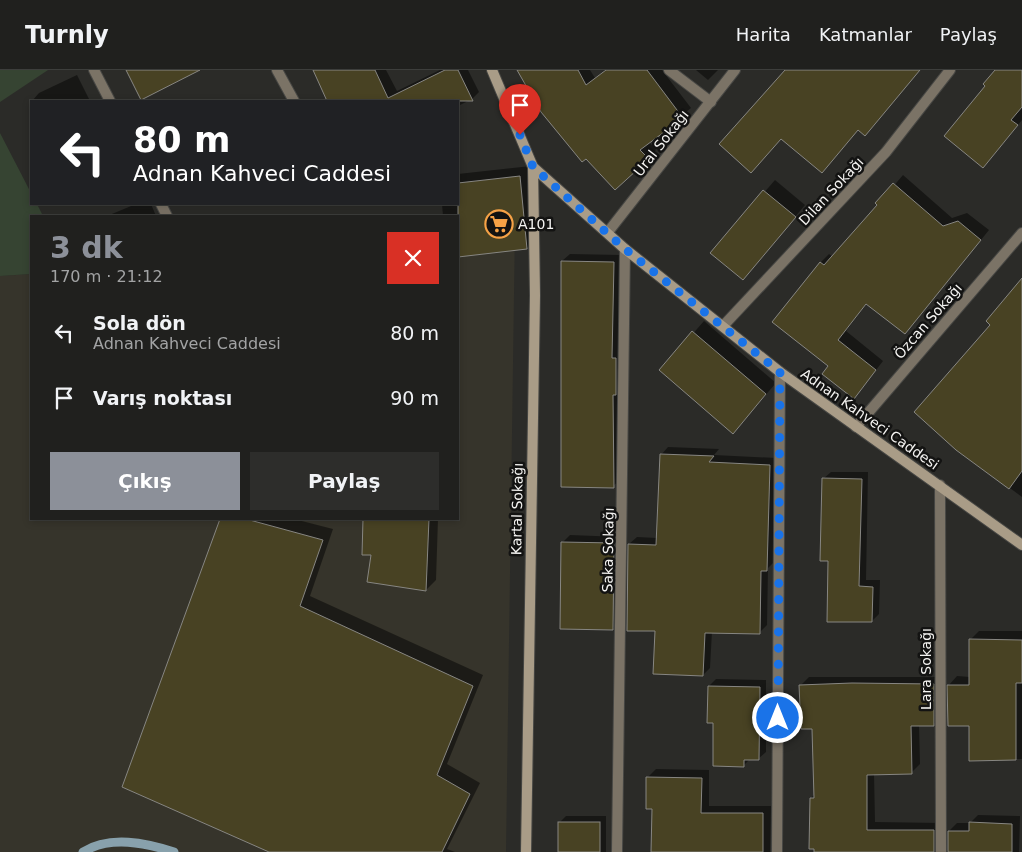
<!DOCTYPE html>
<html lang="tr">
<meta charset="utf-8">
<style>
:root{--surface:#20201e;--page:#2d2d2b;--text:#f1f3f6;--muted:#a2a3a4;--line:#3d3e3c;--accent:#8c9099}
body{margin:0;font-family:"DejaVu Sans",sans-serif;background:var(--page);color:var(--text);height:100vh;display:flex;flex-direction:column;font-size:19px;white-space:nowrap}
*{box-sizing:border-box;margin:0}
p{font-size:16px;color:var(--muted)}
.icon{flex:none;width:28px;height:28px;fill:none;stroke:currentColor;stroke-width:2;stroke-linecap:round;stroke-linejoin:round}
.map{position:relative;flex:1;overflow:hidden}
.details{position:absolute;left:30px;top:145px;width:429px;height:305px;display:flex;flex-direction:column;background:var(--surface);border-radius:0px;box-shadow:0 2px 8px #0003,0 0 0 1px var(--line)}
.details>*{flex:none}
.hud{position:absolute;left:30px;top:30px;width:429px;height:105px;border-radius:0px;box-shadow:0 2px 8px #0003,0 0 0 1px var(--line);background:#202124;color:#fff;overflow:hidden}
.pin{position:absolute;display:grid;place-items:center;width:42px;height:42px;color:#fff;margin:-51px -21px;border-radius:50% 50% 50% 0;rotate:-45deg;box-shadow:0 0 5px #0007}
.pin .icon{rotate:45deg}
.me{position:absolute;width:55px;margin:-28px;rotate:0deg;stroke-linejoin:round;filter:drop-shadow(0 0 4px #0008)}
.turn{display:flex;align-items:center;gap:18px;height:105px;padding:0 20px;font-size:22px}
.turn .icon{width:65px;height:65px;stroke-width:2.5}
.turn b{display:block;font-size:35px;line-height:42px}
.round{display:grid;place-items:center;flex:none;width:52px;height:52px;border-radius:0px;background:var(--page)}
.summary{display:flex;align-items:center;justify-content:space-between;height:85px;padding:0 20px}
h1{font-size:30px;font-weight:800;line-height:38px;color:var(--accent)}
.primary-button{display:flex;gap:10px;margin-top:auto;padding:10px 20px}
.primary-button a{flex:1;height:58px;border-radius:0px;background:var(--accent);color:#fff;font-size:20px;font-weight:800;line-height:58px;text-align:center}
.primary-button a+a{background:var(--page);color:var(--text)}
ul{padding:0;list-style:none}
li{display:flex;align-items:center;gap:15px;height:65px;padding:0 20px}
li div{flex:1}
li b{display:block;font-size:19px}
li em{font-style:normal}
header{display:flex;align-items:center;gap:30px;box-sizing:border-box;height:70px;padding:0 25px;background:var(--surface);border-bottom:1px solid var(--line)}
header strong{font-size:24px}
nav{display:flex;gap:28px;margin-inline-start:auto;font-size:18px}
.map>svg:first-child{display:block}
.built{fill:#36342b}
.green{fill:#364432}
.shadow{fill:#0007}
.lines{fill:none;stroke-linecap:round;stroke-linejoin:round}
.stream{stroke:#88a1ac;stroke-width:9}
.building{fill:#484223;stroke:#878682}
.minor-casing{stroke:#474744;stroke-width:12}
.secondary-casing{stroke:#474744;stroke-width:12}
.minor{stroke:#7b7366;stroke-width:10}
.secondary{stroke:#a99c87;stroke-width:10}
.route{stroke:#1a73e8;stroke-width:9;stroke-dasharray:0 16.2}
.labels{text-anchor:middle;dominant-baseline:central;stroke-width:5;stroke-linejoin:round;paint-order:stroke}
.street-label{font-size:14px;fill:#f5f4f2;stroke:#131312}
.poi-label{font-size:14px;fill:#f5f4f2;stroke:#131312;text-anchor:start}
</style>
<header>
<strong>Turnly</strong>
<nav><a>Harita</a><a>Katmanlar</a><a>Paylaş</a></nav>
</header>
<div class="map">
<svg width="1022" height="782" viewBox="0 0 1022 782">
<rect width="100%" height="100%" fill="#2b2b28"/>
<path class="built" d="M 515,155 L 506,782 L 0,782 L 0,206 L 31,204 L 31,449 L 458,449 L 458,161 Z"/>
<g class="green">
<path d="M 0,0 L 48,0 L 0,32 Z"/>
<path d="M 0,63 L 31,123 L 31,134 L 37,134 L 43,146 L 31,146 L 31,204 L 0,206 Z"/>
</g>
<g class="shadow">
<path d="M 314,0 L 386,0 L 397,21 L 440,0 L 468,0 L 479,22 L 472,29 L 458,36 L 458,31 L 329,31 Z"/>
<path d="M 519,0 L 590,0 L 595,8 L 605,0 L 662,0 L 691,38 L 649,72 L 656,80 L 648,88 Z"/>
<path d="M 696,0 L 718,0 L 708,10 Z"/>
<path d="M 998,0 L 1022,0 L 1022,50 L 990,89 Z"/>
<path d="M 77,5 L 90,31 L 32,31 L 39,23 Z"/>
<path d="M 531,96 L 538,167 L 527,178 L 458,186 L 458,146 L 443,146 L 442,134 L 458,134 L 458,104 Z"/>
<path d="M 903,105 L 952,148 L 967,143 L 989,160 L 913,254 L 867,233 L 846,261 L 883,291 L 862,318 L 774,252 L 821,192 L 829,184 L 833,187 Z"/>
<path d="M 775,110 L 805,135 L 743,209 L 712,183 Z"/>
<path d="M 136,134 L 151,134 L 156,146 L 107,146 Z"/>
<path d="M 570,184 L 621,185 L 621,409 L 613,416 L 562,191 Z"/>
<path d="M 1022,210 L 1022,427 L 957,379 L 992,255 Z"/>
<path d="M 704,251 L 776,313 L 743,351 L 661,300 Z"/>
<path d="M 668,377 L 719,379 L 714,385 L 777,388 L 774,492 L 768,498 L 767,555 L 760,562 L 712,561 L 710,598 L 703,605 L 657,560 L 629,474 L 637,467 L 657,468 L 661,385 Z"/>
<path d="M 831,402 L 868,402 L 866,510 L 880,510 L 879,544 L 872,551 L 829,490 L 823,409 Z"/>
<path d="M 222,449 L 294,449 L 333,459 L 310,526 L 483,605 L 447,694 L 480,713 L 447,779 L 455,782 L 272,782 L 123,717 Z"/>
<path d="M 364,449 L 438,449 L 436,510 L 426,520 L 373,484 L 363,483 Z"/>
<path d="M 570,465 L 621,467 L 620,552 L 613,559 L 562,473 Z"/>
<path d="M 979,561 L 1022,561 L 1022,689 L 970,690 L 970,655 L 949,615 L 957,606 L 970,607 L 970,570 Z"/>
<path d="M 809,607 L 941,607 L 941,647 L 933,655 L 919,655 L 920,694 L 912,702 L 874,703 L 875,752 L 942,753 L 945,780 L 949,781 L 949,761 L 957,753 L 970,753 L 978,745 L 1020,746 L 1019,782 L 815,782 L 811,728 L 815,724 L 813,658 L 801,615 Z"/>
<path d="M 716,609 L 766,610 L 766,682 L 758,689 L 750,689 L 744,695 L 714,652 L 709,616 Z"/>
<path d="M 656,699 L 709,700 L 709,736 L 771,736 L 770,782 L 652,782 L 653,738 L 648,707 Z"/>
<path d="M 566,746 L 606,746 L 606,782 L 559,782 L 560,752 Z"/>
</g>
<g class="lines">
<path class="stream" d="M 83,782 C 110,765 146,773 174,782"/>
</g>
<g class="building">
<path d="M 126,0 L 200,0 L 141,30 Z"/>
<path d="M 313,0 L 375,0 L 388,28 L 445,0 L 458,0 L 473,31 L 327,31 Z"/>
<path d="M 517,0 L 578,0 L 586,15 L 606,0 L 647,0 L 683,48 L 640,80 L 649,89 L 615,120 L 586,89 L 582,92 L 541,42 Z"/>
<path d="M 785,0 L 920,0 L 865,66 L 858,60 L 822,103 L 781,69 L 751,103 L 719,74 Z"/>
<path d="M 995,0 L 1022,0 L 1022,37 L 1011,50 L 1018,55 L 983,98 L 944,66 L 985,16 L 983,14 Z"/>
<path d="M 520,106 L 527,179 L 458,187 L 458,113 Z"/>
<path d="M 893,113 L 943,156 L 958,151 L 981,170 L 905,264 L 866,234 L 838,270 L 876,300 L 854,329 L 822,304 L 828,296 L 772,252 L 820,192 L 824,195 L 877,135 L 875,133 Z"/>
<path d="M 763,120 L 796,147 L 743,210 L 710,183 Z"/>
<path d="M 561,191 L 614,192 L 612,288 L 616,288 L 616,325 L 613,325 L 614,418 L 561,417 Z"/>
<path d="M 1022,208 L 1022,401 L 1009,419 L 956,380 L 914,342 L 990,255 L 986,251 Z"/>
<path d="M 692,261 L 766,324 L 733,364 L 659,300 Z"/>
<path d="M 660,384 L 714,386 L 709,392 L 770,395 L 767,501 L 761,501 L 760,564 L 705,563 L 703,606 L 653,604 L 655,561 L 627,561 L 628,474 L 656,475 Z"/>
<path d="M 822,408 L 862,409 L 859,516 L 873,517 L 872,552 L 827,552 L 828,491 L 820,491 Z"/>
<path d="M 220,449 L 246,449 L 323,470 L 300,536 L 473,616 L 437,705 L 470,724 L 442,782 L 269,782 L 122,717 Z"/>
<path d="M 363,449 L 429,449 L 426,521 L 367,512 L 371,485 L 362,485 Z"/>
<path d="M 561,472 L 614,473 L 613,560 L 560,559 Z"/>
<path d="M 969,569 L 1022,570 L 1022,613 L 1016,613 L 1016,690 L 969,691 L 969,656 L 948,656 L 947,615 L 969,615 Z"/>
<path d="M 852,613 L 934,614 L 934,656 L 911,656 L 912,704 L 867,705 L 867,760 L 934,760 L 934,782 L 814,782 L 814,779 L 809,779 L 810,728 L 814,728 L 812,659 L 801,659 L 799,615 Z"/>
<path d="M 708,616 L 760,617 L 759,690 L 744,690 L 744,697 L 713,696 L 713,653 L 707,653 Z"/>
<path d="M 646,707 L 702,708 L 701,743 L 763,743 L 763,782 L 651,782 L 652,739 L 646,739 Z"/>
<rect x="558" y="752" width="42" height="30"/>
<path d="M 969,752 L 1012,754 L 1012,782 L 948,782 L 948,761 L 969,761 Z"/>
</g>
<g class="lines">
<g class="minor-casing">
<g id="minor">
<path d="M 94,0 L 110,31"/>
<path d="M 277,0 L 294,31"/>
<path d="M 669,0 L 711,32"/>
<path d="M 161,134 L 167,146"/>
<path d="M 608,162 L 735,0"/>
<path d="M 724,255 L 886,82 L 950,0"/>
<path d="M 856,357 L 1022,163"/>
<path d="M 940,415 L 941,782"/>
<path d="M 617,782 L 625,179"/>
<path d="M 777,782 L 780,302"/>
</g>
</g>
<g class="secondary-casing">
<g id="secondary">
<path d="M 492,0 L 533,97 L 625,179 L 780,302 L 1022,475"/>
<path d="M 526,782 L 535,225 L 533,97"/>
</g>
</g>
<use href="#minor" class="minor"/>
<use href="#secondary" class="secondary"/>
</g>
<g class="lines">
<path class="route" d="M 520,65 L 533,97 L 625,179 L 780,302 L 778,648"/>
</g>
<defs>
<g id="supermarket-ring" transform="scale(1.4375)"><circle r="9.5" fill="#131312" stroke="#f6a246" stroke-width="1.5"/><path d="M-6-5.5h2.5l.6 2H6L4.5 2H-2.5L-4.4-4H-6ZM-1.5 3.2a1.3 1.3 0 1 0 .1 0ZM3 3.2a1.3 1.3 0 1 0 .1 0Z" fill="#f6a246"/></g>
</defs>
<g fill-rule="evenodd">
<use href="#supermarket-ring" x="499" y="154"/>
</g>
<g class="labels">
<g class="street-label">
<text transform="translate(661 73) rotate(-52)">Ural Sokağı</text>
<text transform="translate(831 121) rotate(-47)">Dilan Sokağı</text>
<text transform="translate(928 251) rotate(-49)">Özcan Sokağı</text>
<text transform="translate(870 349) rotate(35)">Adnan Kahveci Caddesi</text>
<text transform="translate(517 439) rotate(-89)">Kartal Sokağı</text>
<text transform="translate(608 480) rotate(-89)">Saka Sokağı</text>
<text transform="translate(926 599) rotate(-90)">Lara Sokağı</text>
</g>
<g class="poi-label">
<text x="518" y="154">A101</text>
</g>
</g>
</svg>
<div class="pin" style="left:520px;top:65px;background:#d93025"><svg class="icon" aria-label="arrive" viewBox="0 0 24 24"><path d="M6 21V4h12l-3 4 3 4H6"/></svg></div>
<svg class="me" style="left:778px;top:648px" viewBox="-20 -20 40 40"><circle r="17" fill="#1a73e8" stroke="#fff" stroke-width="3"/><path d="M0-11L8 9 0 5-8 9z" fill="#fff"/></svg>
<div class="hud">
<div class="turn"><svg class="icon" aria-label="left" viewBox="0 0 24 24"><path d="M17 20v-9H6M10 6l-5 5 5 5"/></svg><div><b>80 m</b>Adnan Kahveci Caddesi</div></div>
</div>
<section class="details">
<div class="summary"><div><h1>3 dk</h1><p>170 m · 21:12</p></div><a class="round" style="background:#d93025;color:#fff"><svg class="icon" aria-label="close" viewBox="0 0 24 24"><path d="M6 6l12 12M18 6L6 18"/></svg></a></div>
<ul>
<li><svg class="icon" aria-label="left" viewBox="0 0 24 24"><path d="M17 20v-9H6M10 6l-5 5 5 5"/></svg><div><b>Sola dön</b><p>Adnan Kahveci Caddesi</p></div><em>80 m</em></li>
<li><svg class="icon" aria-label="arrive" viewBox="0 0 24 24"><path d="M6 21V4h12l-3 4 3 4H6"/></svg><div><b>Varış noktası</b></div><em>90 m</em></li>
</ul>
<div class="primary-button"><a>Çıkış</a><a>Paylaş</a></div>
</section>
</div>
